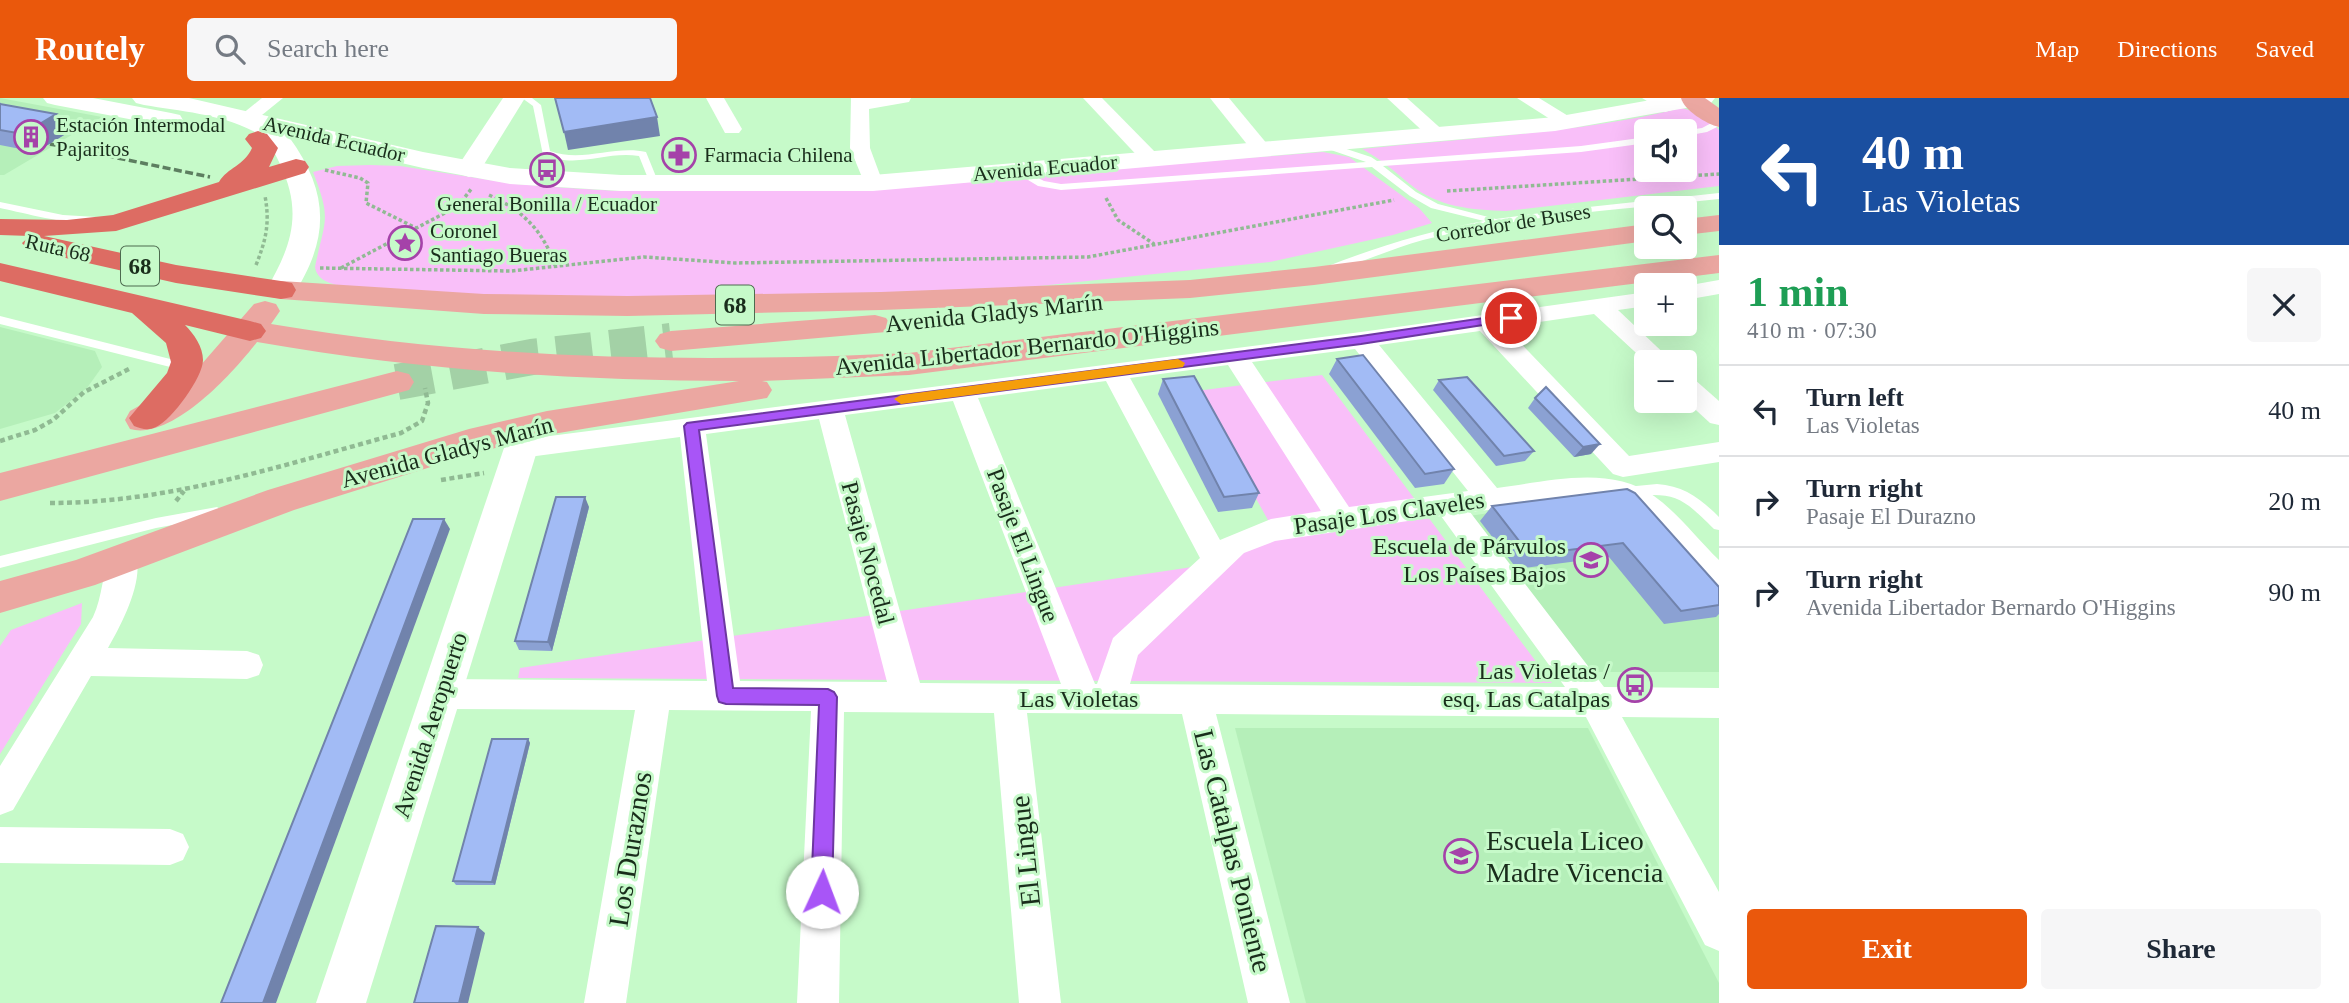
<!DOCTYPE html>
<meta charset="utf-8">
<style>
:root{--surface:#fff;--page:#f6f6f7;--text:#1f2937;--muted:#747a83;--line:#e0e1e3;--accent:#ea580c}
body{margin:0;font-family:Georgia,serif;background:var(--page);color:var(--text);height:100vh;display:flex;flex-direction:column;font-size:26px;white-space:nowrap}
*{box-sizing:border-box;margin:0}
p{font-size:23px;color:var(--muted)}
.icon{flex:none;width:38px;height:38px;fill:none;stroke:currentColor;stroke-width:2;stroke-linecap:round;stroke-linejoin:round}
.map{position:relative;flex:1;overflow:hidden}
.panel{display:flex;flex-direction:column;background:var(--surface);width:630px}
.panel>*{flex:none}
.hud{background:#1a4fa0;color:#fff;overflow:hidden}
.buttons{position:absolute;left:1634px;top:21px;display:grid;gap:14px}
.buttons a{display:grid;place-items:center;width:63px;height:63px;border-radius:7px;background:var(--surface);box-shadow:0 7px 28px #0002;font-size:35px}
.pin{position:absolute;display:grid;place-items:center;width:60px;height:60px;color:#fff;margin:-30px;border:4px solid #fff;border-radius:50%;box-shadow:0 2px 7px #0007}
.me{position:absolute;width:77px;margin:-38px;rotate:2deg;stroke-linejoin:round;filter:drop-shadow(0 0 5px #0008)}
.turn{display:flex;align-items:center;gap:24px;height:147px;padding:0 28px;font-size:32px}
.turn .icon{width:91px;height:91px;stroke-width:2.5}
.turn b{display:block;font-size:49px;line-height:60px}
.round{display:grid;place-items:center;flex:none;width:74px;height:74px;border-radius:7px;background:var(--page)}
.summary{display:flex;align-items:center;justify-content:space-between;height:119px;padding:0 28px}
h1{font-size:42px;font-weight:800;line-height:52px;color:#1e9e55}
.primary-button{display:flex;gap:14px;margin-top:auto;padding:14px 28px}
.primary-button a{flex:1;height:80px;border-radius:7px;background:var(--accent);color:#fff;font-size:28px;font-weight:800;line-height:80px;text-align:center}
.primary-button a+a{background:var(--page);color:var(--text)}
ul{padding:0;list-style:none}
li{display:flex;align-items:center;gap:21px;height:91px;padding:0 28px;border-top:2px solid var(--line)}
li div{flex:1}
li b{display:block;font-size:26px}
li em{font-style:normal}
header{display:flex;align-items:center;gap:42px;box-sizing:border-box;height:98px;padding:0 35px;background:var(--accent);color:#fff}
header strong{font-size:33px}
nav{display:flex;gap:38px;margin-inline-start:auto;font-size:24px}
.search{width:490px;height:63px;background:var(--page);display:flex;align-items:center;gap:18px;box-sizing:border-box;padding:0 24px;border-radius:7px;color:var(--muted);font-size:26px}
main{display:flex;flex:1;min-height:0}
.map>svg:first-child{display:block}
.built{fill:#b5efb9}
.green{fill:#f9bff9;fill-rule:evenodd}
.lines{fill:none;stroke-linecap:round;stroke-linejoin:round}
.primary-tunnel{stroke:#a3d1a6;stroke-width:36;stroke-dasharray:36 18;stroke-linecap:butt}
.path-far1{stroke:#90ba93;stroke-width:3.5;stroke-dasharray:3.5 2.5;stroke-linecap:butt}
.path{stroke:#90ba93;stroke-width:4.5;stroke-dasharray:5 3.5;stroke-linecap:butt}
.service{fill:#fff;fill-rule:evenodd}
.minor{fill:#fff;fill-rule:evenodd}
.tertiary{fill:#fff;fill-rule:evenodd}
.secondary{fill:#fff;fill-rule:evenodd}
.primary{fill:#eba7a1;fill-rule:evenodd}
.motorway{fill:#dd6c63;fill-rule:evenodd}
.rail{stroke:#5d7e60;stroke-width:3.5;stroke-dasharray:8 3.5;stroke-linecap:butt}
.wall{fill:#8ba1d3}
.shaded-wall{fill:#7183ac}
.building{fill:#a2bbf5;stroke:#7183ac;stroke-width:2}
.route{fill:#a855f7;stroke:#6d37a1;stroke-width:2}
.slow{fill:#f59e0b}
.labels{text-anchor:middle;dominant-baseline:central;stroke-width:6;stroke-linejoin:round;paint-order:stroke}
.far-poi-label{font-size:21px;fill:#192d1b;stroke:#c6fac9;text-anchor:start}
.far-street-label{font-size:21px;fill:#192d1b;stroke:#c6fac9}
.shield{fill:#c6fac9;stroke:#4d6a4f;stroke-width:2}
.shield-label{font-size:23px;font-weight:bold;fill:#192d1b}
.street-label{font-size:24px;fill:#192d1b;stroke:#c6fac9}
.poi-label{font-size:24px;fill:#192d1b;stroke:#c6fac9;text-anchor:end}
.near-poi-label{font-size:28px;fill:#192d1b;stroke:#c6fac9;text-anchor:start}
.near-street-label{font-size:28px;fill:#192d1b;stroke:#c6fac9}
</style>
<header>
<strong>Routely</strong>
<div class="search"><svg class="icon" aria-label="search" viewBox="0 0 24 24"><circle cx="10" cy="10" r="6"/><path d="M15 15l6 6"/></svg>Search here</div>
<nav><a>Map</a><a>Directions</a><a>Saved</a></nav>
</header>
<main>
<div class="map">
<svg width="1719" height="905" viewBox="0 0 1719 905">
<rect width="100%" height="100%" fill="#c6fac9"/>
<g class="built">
<path d="M 0,0 L 102,19 L 4,77 L 0,77 Z"/>
<path d="M 0,229 L 95,253 L 102,269 L 87,290 L 55,315 L 0,331 Z"/>
<path d="M 1610,397 L 1719,506 L 1719,574 L 1590,574 L 1469,418 Z"/>
<path d="M 1235,630 L 1588,630 L 1719,885 L 1719,905 L 1306,905 Z"/>
</g>
<g class="green">
<path d="M 1682,10 L 1702,16 L 1719,32 L 1719,88 L 1506,113 C 1472,112 1438,109 1411,87 C 1395,74 1381,61 1362,51 C 1469,39 1577,36 1682,10 ZM 1647,33 L 1685,33 L 1685,72 L 1647,72 Z"/>
<path d="M 1323,54 L 1349,59 L 1419,110 L 1432,125 L 1393,137 L 1270,164 L 1020,190 L 672,201 L 478,198 L 340,188 C 329,185 317,182 315,169 C 325,120 332,123 313,74 L 337,68 L 370,67 L 400,68 L 515,86 L 567,90 L 618,93 L 828,93 Z"/>
<path d="M 1322,277 L 1552,585 L 518,580 L 520,570 L 1192,469 L 1278,440 L 1196,293 Z"/>
<path d="M 82,505 L 81,526 L 0,656 L 0,548 L 11,532 Z"/>
</g>
<g class="lines">
<path class="primary-tunnel" d="M 397,284 L 532,259 L 671,243"/>
<g class="path-far1">
<path d="M 325,72 L 360,80 L 368,85 L 366,105 L 416,130"/>
<path d="M 1447,93 L 1719,76"/>
<path d="M 489,97 C 522,112 544,133 555,168"/>
<path d="M 1106,100 L 1118,122 L 1154,146"/>
<path d="M 256,167 C 266,142 270,125 265,98"/>
<path d="M 320,170 L 511,173 L 644,159 L 735,165 L 1088,159 L 1394,102"/>
<path d="M 341,170 L 458,108 L 472,90"/>
</g>
<g class="path">
<path d="M 0,343 L 35,332 L 53,322 L 84,294 L 129,271"/>
<path d="M 441,382 L 484,375"/>
<path d="M 176,403 L 184,393"/>
<path d="M 50,405 C 171,405 286,366 401,335 L 422,323 L 428,305 L 425,290"/>
</g>
<g class="service">
<path d="M 522,0 L 532,0 L 541,7 L 550,53 C 582,65 614,47 646,54 L 659,86 L 651,88 L 639,58 C 604,53 580,71 543,57 L 533,8 Z"/>
<path d="M 1719,21 L 1719,28 L 1707,34 L 1685,38 L 1685,33 L 1682,33 L 1702,30 Z"/>
<path d="M 1647,39 L 1647,45 L 1581,54 L 1383,68 L 1416,94 L 1438,106 L 1496,121 L 1570,111 L 1719,95 L 1719,101 C 1620,112 1519,117 1423,142 C 1390,151 1359,166 1327,175 L 1323,174 L 1323,170 C 1376,149 1429,133 1484,123 L 1431,110 L 1410,98 L 1372,69 L 1061,92 L 1038,88 L 1013,73 L 1021,71 L 1044,83 L 1061,86 L 1366,64 L 1322,49 L 1320,47 L 1325,44 L 1371,59 L 1377,63 L 1581,48 Z"/>
<path d="M 0,104 L 63,117 L 96,119 L 101,122 C 86,132 20,114 0,110 Z"/>
<path d="M 0,218 L 186,265 L 192,269 L 186,273 L 0,226 Z"/>
<path d="M 1657,386 C 1684,388 1700,400 1719,419 L 1719,432 L 1714,431 C 1680,397 1674,394 1626,399 L 1619,394 L 1626,389 Z"/>
<path d="M 217,409 L 224,414 L 222,418 L 156,430 L 0,470 L 0,458 L 156,420 Z"/>
</g>
<g class="minor">
<path d="M 262,0 L 283,0 L 252,25 L 238,25 L 236,21 Z"/>
<path d="M 706,0 L 724,0 L 742,31 L 739,35 L 725,35 Z"/>
<path d="M 851,0 L 911,0 L 909,4 L 869,11 L 870,50 L 883,85 L 880,89 L 866,89 L 850,50 Z"/>
<path d="M 1083,0 L 1102,0 L 1158,57 L 1161,61 L 1158,65 L 1144,65 Z"/>
<path d="M 1210,0 L 1229,0 L 1268,47 L 1271,51 L 1268,55 L 1254,55 Z"/>
<path d="M 1387,0 L 1407,0 L 1447,36 L 1437,42 L 1430,40 Z"/>
<path d="M 1517,0 L 1539,0 L 1578,24 L 1575,28 L 1561,28 Z"/>
<path d="M 1642,0 L 1677,0 L 1672,12 L 1665,14 Z"/>
<path d="M 1719,182 L 1719,196 L 1685,202 L 1685,188 Z"/>
<path d="M 1647,194 L 1647,208 L 1618,212 L 1673,264 L 1647,265 L 1594,216 L 1505,229 L 1629,358 L 1719,344 L 1719,364 L 1623,379 L 1613,376 L 1480,233 L 1379,247 L 1497,390 C 1546,384 1610,366 1654,398 C 1677,414 1699,443 1719,462 L 1719,494 L 1708,491 L 1634,413 L 1616,404 L 1596,400 L 1470,414 L 1604,589 L 1719,590 L 1719,620 L 1622,619 L 1719,794 L 1719,853 L 1705,847 L 1586,619 L 1216,616 L 1290,905 L 1248,905 L 1182,616 L 1027,615 L 1061,905 L 1019,905 L 994,615 L 844,614 L 839,905 L 797,905 L 811,613 L 669,612 L 626,905 L 584,905 L 635,612 L 440,611 L 428,606 L 423,596 L 428,586 L 440,581 L 707,583 L 680,339 L 521,360 L 511,357 L 507,350 L 511,343 L 1361,234 ZM 1355,251 L 1468,393 L 1349,409 L 1252,264 ZM 1228,267 L 1321,413 L 1271,421 L 1220,442 L 1130,280 ZM 1106,283 L 1200,460 L 1113,540 L 1097,586 L 1095,586 L 978,300 ZM 953,303 L 1061,586 L 920,585 L 845,317 ZM 819,321 L 887,584 L 740,583 L 706,336 ZM 1441,418 L 1565,589 L 1130,586 L 1138,557 L 1244,455 L 1275,443 Z"/>
<path d="M 1685,278 L 1694,281 L 1719,303 L 1719,327 L 1710,325 L 1685,302 Z"/>
<path d="M 123,449 L 134,453 C 147,479 121,527 108,550 L 247,553 L 259,557 L 263,567 L 259,577 L 247,581 L 91,578 L 13,712 L 0,717 L 0,668 L 93,519 C 103,498 102,473 112,453 Z"/>
<path d="M 0,729 L 170,731 L 183,736 L 189,749 L 183,762 L 170,767 L 0,765 Z"/>
</g>
<g class="tertiary">
<path d="M 503,0 L 525,0 L 478,76 L 469,79 L 460,76 L 456,71 Z"/>
<path d="M 521,338 L 533,341 L 538,350 L 366,905 L 316,905 L 504,350 L 509,341 Z"/>
</g>
<g class="secondary">
<path d="M 43,0 L 93,0 L 171,15 L 180,17 L 183,22 L 180,27 L 171,29 L 55,7 L 47,5 Z"/>
<path d="M 132,0 L 189,0 L 423,54 L 510,70 L 621,77 L 873,77 L 1555,19 L 1662,0 L 1715,0 L 1711,5 L 1703,7 L 1555,33 L 873,93 L 621,93 L 510,86 L 423,70 L 289,39 C 330,95 330,141 292,199 L 281,201 L 270,199 L 266,192 C 292,148 303,114 280,66 C 274,53 267,40 253,33 C 220,16 180,13 144,7 L 136,5 Z"/>
</g>
<g class="primary">
<path d="M 1681,0 L 1705,0 L 1719,10 L 1719,29 C 1706,26 1684,12 1681,0 Z"/>
<path d="M 1719,117 L 1719,133 L 1685,137 L 1685,121 Z"/>
<path d="M 1647,126 L 1647,143 L 1314,187 L 1190,200 L 881,212 L 628,218 L 484,216 L 281,201 L 270,199 L 266,192 L 270,185 L 281,183 L 484,196 L 628,198 L 881,194 L 1190,182 L 1314,169 Z"/>
<path d="M 1719,157 L 1719,175 L 909,277 L 762,283 L 767,284 L 772,292 L 767,300 L 547,337 L 472,356 L 294,412 L 95,487 L 0,515 L 0,483 L 76,462 L 268,392 L 469,331 L 547,313 L 739,283 C 576,283 417,272 257,244 C 234,274 172,343 130,331 L 125,322 L 130,313 L 169,291 L 200,268 L 254,206 L 265,203 L 276,206 L 280,213 L 271,226 C 483,262 695,265 909,255 Z"/>
<path d="M 875,217 L 886,220 L 891,227 L 886,234 L 671,253 L 660,250 L 655,243 L 660,236 L 671,233 Z"/>
<path d="M 397,273 L 409,276 L 414,284 L 409,292 L 0,403 L 0,375 Z"/>
</g>
<g class="motorway">
<path d="M 258,33 L 267,36 L 278,50 L 269,69 L 296,61 L 305,63 L 309,69 L 305,75 L 116,133 L 44,138 L 176,167 L 281,183 L 292,185 L 296,192 L 292,199 L 281,201 L 176,185 L 26,151 L 22,145 L 30,138 L 0,137 L 0,121 L 67,122 L 113,117 L 219,84 C 228,69 244,68 252,50 L 245,41 L 249,36 Z"/>
<path d="M 0,165 L 250,223 L 261,226 L 266,233 L 261,240 L 250,243 L 185,227 C 194,236 203,249 203,262 C 203,279 172,322 156,329 C 148,333 142,331 134,328 L 129,320 L 167,275 L 171,264 L 166,245 L 132,215 L 0,183 Z"/>
</g>
<path class="rail" d="M 50,46 L 210,79"/>
</g>
<g class="wall">
<path d="M 0,4 L 1,6 L 69,34 L 36,54 L 0,47 Z"/>
<path d="M 1337,261 L 1454,371 L 1444,386 L 1415,390 L 1329,276 Z"/>
<path d="M 1163,281 L 1259,395 L 1252,410 L 1218,414 L 1158,296 Z"/>
<path d="M 1439,282 L 1534,353 L 1525,363 L 1496,368 L 1433,292 Z"/>
<path d="M 1535,300 L 1591,356 L 1574,359 L 1528,310 Z"/>
<path d="M 1627,391 L 1719,489 L 1719,516 L 1716,519 L 1664,526 L 1609,459 L 1517,471 L 1480,423 L 1492,408 Z"/>
<path d="M 589,409 L 552,553 L 519,552 L 515,543 Z"/>
<path d="M 528,641 L 530,645 L 495,787 L 456,787 L 453,783 Z"/>
</g>
<g class="shaded-wall">
<path d="M 56,16 L 69,34 L 36,54 L 23,36 Z"/>
<path d="M 657,19 L 660,38 L 568,52 L 564,34 Z"/>
<path d="M 1600,346 L 1591,356 L 1574,359 L 1583,349 Z"/>
<path d="M 585,399 L 589,409 L 552,553 L 548,544 Z"/>
<path d="M 444,421 L 450,431 L 276,905 L 263,905 Z"/>
<path d="M 528,641 L 530,645 L 495,787 L 492,784 Z"/>
<path d="M 478,829 L 485,835 L 468,905 L 459,905 Z"/>
</g>
<g class="building">
<path d="M 555,0 L 650,0 L 657,19 L 564,34 Z"/>
<path d="M 0,6 L 56,16 L 23,36 L 0,32 Z"/>
<path d="M 1363,257 L 1454,371 L 1425,376 L 1337,261 Z"/>
<path d="M 1194,278 L 1259,395 L 1224,399 L 1163,281 Z"/>
<path d="M 1467,279 L 1534,353 L 1504,358 L 1439,282 Z"/>
<path d="M 1546,289 L 1600,346 L 1583,349 L 1535,300 Z"/>
<path d="M 1627,391 L 1635,395 L 1719,489 L 1719,507 L 1681,513 L 1623,445 L 1530,457 L 1492,408 Z"/>
<path d="M 556,399 L 585,399 L 548,544 L 515,543 Z"/>
<path d="M 413,421 L 444,421 L 263,905 L 221,905 Z"/>
<path d="M 492,641 L 528,641 L 492,784 L 453,783 Z"/>
<path d="M 436,828 L 478,829 L 459,905 L 414,905 Z"/>
</g>
<path class="route" d="M 1511,216 L 1517,220 L 1515,222 L 1361,246 L 699,332 L 733,590 L 828,591 L 834,594 L 837,599 L 832,794 L 829,801 L 822,804 L 814,801 L 811,794 L 819,607 L 726,606 L 719,604 L 717,598 L 684,328 L 687,325 L 1361,238 Z"/>
<path class="slow" d="M 1178,261 L 1185,265 L 1183,269 L 901,306 L 894,301 L 901,297 Z"/>
<defs>
<g id="building-ring" transform="scale(1.75)"><circle r="9.5" fill="#c6fac9" stroke="#a542a9" stroke-width="1.5"/><path d="M-4-6H4V6H1V3H-1V6H-4ZM-2.5-4.3h1.7v1.8h-1.7ZM.8-4.3h1.7v1.8H.8ZM-2.5-1h1.7V.8h-1.7ZM.8-1h1.7V.8H.8Z" fill="#a542a9"/></g>
<g id="pharmacy-ring" transform="scale(1.75)"><circle r="9.5" fill="#c6fac9" stroke="#a542a9" stroke-width="1.5"/><path d="M-2-6h4v4h4v4h-4v4h-4v-4h-4v-4h4Z" fill="#a542a9"/></g>
<g id="bus-ring" transform="scale(1.75)"><circle r="9.5" fill="#c6fac9" stroke="#a542a9" stroke-width="1.5"/><path d="M-5-6H5V4H4V6H2V4H-2V6H-4V4H-5ZM-3.5-4V0h7V-4ZM-3.5 1.2v1.5H-2V1.2ZM2 1.2v1.5H3.5V1.2Z" fill="#a542a9"/></g>
<g id="sight-ring" transform="scale(1.75)"><circle r="9.5" fill="#c6fac9" stroke="#a542a9" stroke-width="1.5"/><path d="M0-6L1.8-2.2L6-1.7L2.9 1.2L3.7 5.4L0 3.3L-3.7 5.4L-2.9 1.2L-6-1.7L-1.8-2.2Z" fill="#a542a9"/></g>
<g id="school-ring" transform="scale(1.75)"><circle r="9.5" fill="#c6fac9" stroke="#a542a9" stroke-width="1.5"/><path d="M0-5L7-2L0 1L-7-2ZM-4 1L0 2.5L4 1V4Q0 6-4 4Z" fill="#a542a9"/></g>
</defs>
<g fill-rule="evenodd">
<use href="#building-ring" x="31" y="39"/>
<use href="#pharmacy-ring" x="679" y="57"/>
<use href="#bus-ring" x="547" y="72"/>
<use href="#sight-ring" x="405" y="145"/>
<use href="#school-ring" x="1591" y="462"/>
<use href="#bus-ring" x="1635" y="587"/>
<use href="#school-ring" x="1461" y="758"/>
</g>
<g class="labels">
<g class="far-poi-label">
<text x="56" y="27">Estación Intermodal<tspan x="56" dy="24">Pajaritos</tspan></text>
<text x="704" y="57">Farmacia Chilena</text>
<text x="547" y="106" text-anchor="middle">General Bonilla / Ecuador</text>
<text x="430" y="133">Coronel<tspan x="430" dy="24">Santiago Bueras</tspan></text>
</g>
<g class="far-street-label">
<text transform="translate(334 41) rotate(13)">Avenida Ecuador</text>
<text transform="translate(1045 70) rotate(-5)">Avenida Ecuador</text>
<text transform="translate(1513 125) rotate(-9)">Corredor de Buses</text>
<text transform="translate(58 150) rotate(13)">Ruta 68</text>
</g>
<g class="shield">
<rect x="121" y="148.5" width="38" height="39" rx="5"/>
<rect x="716" y="187.5" width="38" height="39" rx="5"/>
</g>
<g class="shield-label">
<text x="140" y="168">68</text>
<text x="735" y="207">68</text>
</g>
<g class="street-label">
<text transform="translate(994 215) rotate(-6)">Avenida Gladys Marín</text>
<text transform="translate(1027 249) rotate(-6)">Avenida Libertador Bernardo O'Higgins</text>
<text transform="translate(447 354) rotate(-15)">Avenida Gladys Marín</text>
<text transform="translate(1389 415) rotate(-8)">Pasaje Los Claveles</text>
<text transform="translate(1023 447) rotate(69)">Pasaje El Lingue</text>
<text transform="translate(868 455) rotate(75)">Pasaje Nocedal</text>
<text x="1079" y="601">Las Violetas</text>
<text transform="translate(430 627) rotate(-72)">Avenida Aeropuerto</text>
</g>
<g class="poi-label">
<text x="1566" y="448">Escuela de Párvulos<tspan x="1566" dy="28">Los Países Bajos</tspan></text>
<text x="1610" y="573">Las Violetas /<tspan x="1610" dy="28">esq. Las Catalpas</tspan></text>
</g>
<g class="near-poi-label">
<text x="1486" y="742">Escuela Liceo<tspan x="1486" dy="32">Madre Vicencia</tspan></text>
</g>
<g class="near-street-label">
<text transform="translate(630 751) rotate(-81)">Los Duraznos</text>
<text transform="translate(1025 753) rotate(-96)">El Lingue</text>
<text transform="translate(1233 753) rotate(76)">Las Catalpas Poniente</text>
</g>
</g>
</svg>
<div class="buttons">
<a><svg class="icon" aria-label="sound" viewBox="0 0 24 24"><path d="M4 9h4l5-4v14l-5-4H4zM17 9q2 3 0 6"/></svg></a>
<a><svg class="icon" aria-label="search" viewBox="0 0 24 24"><circle cx="10" cy="10" r="6"/><path d="M15 15l6 6"/></svg></a>
<a>+</a>
<a>−</a>
</div>
<div class="pin" style="left:1511px;top:220px;background:#d93025"><svg class="icon" aria-label="arrive" viewBox="0 0 24 24"><path d="M6 21V4h12l-3 4 3 4H6"/></svg></div>
<svg class="me" style="left:822px;top:794px" viewBox="-20 -20 40 40"><circle r="19" fill="#fff"/><path d="M0-13L10 11 0 6-10 11z" fill="#a855f7"/></svg>
</div>
<section class="panel">
<div class="hud">
<div class="turn"><svg class="icon" aria-label="left" viewBox="0 0 24 24"><path d="M17 20v-9H6M10 6l-5 5 5 5"/></svg><div><b>40 m</b>Las Violetas</div></div>
</div>
<div class="summary"><div><h1>1 min</h1><p>410 m · 07:30</p></div><a class="round"><svg class="icon" aria-label="close" viewBox="0 0 24 24"><path d="M6 6l12 12M18 6L6 18"/></svg></a></div>
<ul>
<li><svg class="icon" aria-label="left" viewBox="0 0 24 24"><path d="M17 20v-9H6M10 6l-5 5 5 5"/></svg><div><b>Turn left</b><p>Las Violetas</p></div><em>40 m</em></li>
<li><svg class="icon" aria-label="right" viewBox="0 0 24 24"><path d="M7 20v-9h11M14 6l5 5-5 5"/></svg><div><b>Turn right</b><p>Pasaje El Durazno</p></div><em>20 m</em></li>
<li><svg class="icon" aria-label="right" viewBox="0 0 24 24"><path d="M7 20v-9h11M14 6l5 5-5 5"/></svg><div><b>Turn right</b><p>Avenida Libertador Bernardo O'Higgins</p></div><em>90 m</em></li>
</ul>
<div class="primary-button"><a>Exit</a><a>Share</a></div>
</section>
</main>
